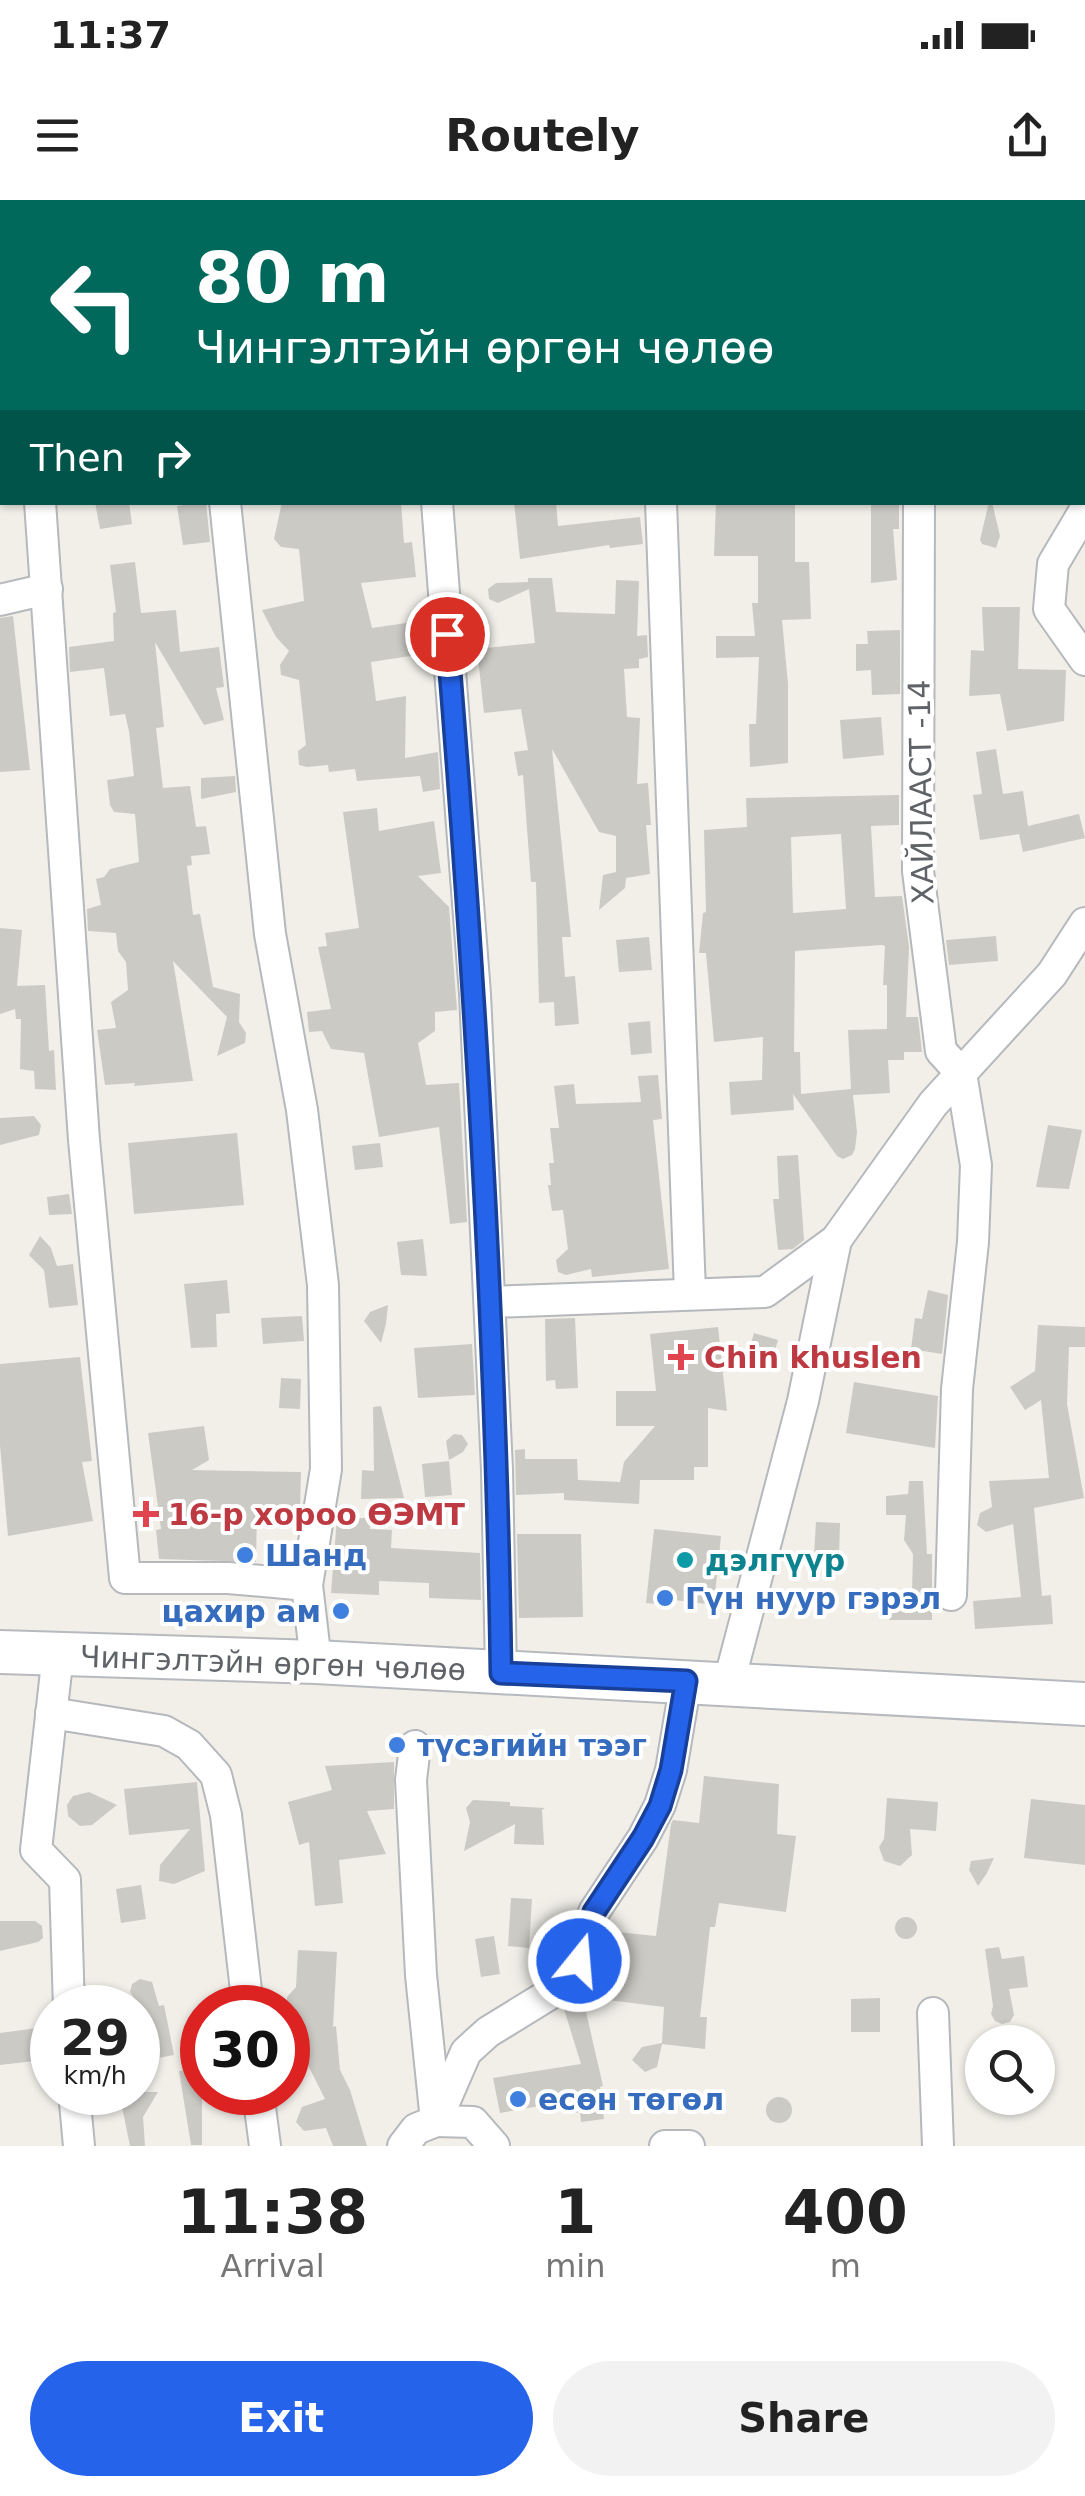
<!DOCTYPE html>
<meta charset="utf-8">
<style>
:root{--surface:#fff;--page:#f2f2f2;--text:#222;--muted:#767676;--accent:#2563eb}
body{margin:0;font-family:"DejaVu Sans",sans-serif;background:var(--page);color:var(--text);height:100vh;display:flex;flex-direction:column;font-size:38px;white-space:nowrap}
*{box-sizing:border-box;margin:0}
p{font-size:32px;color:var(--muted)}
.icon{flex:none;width:55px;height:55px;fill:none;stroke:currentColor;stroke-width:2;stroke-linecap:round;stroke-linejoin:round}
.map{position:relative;height:1946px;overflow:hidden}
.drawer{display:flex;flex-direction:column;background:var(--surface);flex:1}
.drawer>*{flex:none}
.top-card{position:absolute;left:0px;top:0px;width:1085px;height:305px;box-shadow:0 2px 8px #0004;background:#00695c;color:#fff;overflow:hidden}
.buttons{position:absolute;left:965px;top:1825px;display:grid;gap:20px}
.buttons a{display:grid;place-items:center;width:90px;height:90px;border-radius:50%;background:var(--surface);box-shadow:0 2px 8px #0004;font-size:50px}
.speed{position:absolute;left:30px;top:1785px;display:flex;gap:20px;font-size:50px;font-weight:700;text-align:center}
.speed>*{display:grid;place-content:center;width:130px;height:130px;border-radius:50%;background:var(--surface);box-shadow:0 2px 8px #0004;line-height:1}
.speed small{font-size:25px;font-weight:400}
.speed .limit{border:15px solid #d22;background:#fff;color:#111}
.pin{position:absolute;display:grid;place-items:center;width:85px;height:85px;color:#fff;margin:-42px;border:5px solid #fff;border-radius:50%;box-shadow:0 2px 10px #0007}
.me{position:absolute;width:110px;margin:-55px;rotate:17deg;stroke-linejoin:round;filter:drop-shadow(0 0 8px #0008)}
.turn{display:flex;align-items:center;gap:35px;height:210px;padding:0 30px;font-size:45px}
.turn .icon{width:130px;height:130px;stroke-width:2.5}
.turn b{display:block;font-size:70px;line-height:85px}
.then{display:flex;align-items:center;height:95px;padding:0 30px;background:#0003;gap:20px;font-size:38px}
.eta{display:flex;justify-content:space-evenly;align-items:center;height:170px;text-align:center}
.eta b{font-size:60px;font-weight:700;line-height:70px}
.primary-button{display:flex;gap:20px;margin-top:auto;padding:20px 30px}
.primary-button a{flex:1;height:115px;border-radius:60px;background:var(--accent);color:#fff;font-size:40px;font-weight:700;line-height:115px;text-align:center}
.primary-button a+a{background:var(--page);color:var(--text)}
.status{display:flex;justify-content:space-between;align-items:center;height:70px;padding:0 50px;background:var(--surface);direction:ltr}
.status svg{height:28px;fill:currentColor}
header{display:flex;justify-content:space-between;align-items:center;height:130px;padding:0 30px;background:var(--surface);font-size:45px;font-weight:700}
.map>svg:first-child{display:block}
.building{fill:#cccac5;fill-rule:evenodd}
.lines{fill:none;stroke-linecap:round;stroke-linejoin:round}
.minor-casing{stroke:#b5b8bc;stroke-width:34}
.secondary-casing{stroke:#b6babf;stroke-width:46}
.minor{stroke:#fff;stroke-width:30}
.secondary{stroke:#fff;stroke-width:42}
.route-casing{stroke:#184099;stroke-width:25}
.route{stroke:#2563eb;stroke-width:18}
.health-dot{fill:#e0444e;stroke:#fff;stroke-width:4}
.shop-dot{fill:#3f7fe0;stroke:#fff;stroke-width:4}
.culture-dot{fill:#0f9aa8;stroke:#fff;stroke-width:4}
.labels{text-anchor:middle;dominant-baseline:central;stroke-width:8;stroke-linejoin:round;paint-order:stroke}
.street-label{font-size:30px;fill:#5f6368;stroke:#fff}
.health-label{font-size:30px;font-weight:bold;fill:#be3a42;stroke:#fff;text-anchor:start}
.shop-label{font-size:30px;font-weight:bold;fill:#366cbe;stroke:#fff;text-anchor:start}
.culture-label{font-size:30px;font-weight:bold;fill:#0d838f;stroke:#fff;text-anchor:start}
</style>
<div class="status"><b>11:37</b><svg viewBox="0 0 49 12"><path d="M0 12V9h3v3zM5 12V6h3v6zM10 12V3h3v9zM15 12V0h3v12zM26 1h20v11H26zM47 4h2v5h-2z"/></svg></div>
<header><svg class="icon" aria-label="menu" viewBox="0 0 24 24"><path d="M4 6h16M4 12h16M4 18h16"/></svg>Routely<svg class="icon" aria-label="share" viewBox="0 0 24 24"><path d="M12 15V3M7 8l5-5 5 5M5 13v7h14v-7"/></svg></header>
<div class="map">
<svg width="1085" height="1946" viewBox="0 0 1085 1946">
<rect width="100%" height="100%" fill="#f1efe8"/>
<g class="building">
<path d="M 95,302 L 129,302 L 132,324 L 100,329 Z"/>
<path d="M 206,302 L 210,342 L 183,345 L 177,306 Z"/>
<path d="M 282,302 L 401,302 L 404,343 L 412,342 L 416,377 L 361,383 L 372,428 L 427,420 L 430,453 L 371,462 L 376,501 L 406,496 L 405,558 L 438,552 L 440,589 L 423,592 L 420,576 L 357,581 L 355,569 L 329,572 L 328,565 L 307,567 L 299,565 L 298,551 L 306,545 L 299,480 L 281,475 L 280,465 L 289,451 L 276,437 L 262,410 L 304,401 L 299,349 L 281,347 L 274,339 Z"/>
<path d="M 514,302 L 556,302 L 558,326 L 640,317 L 643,344 L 610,348 L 609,345 L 520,359 Z"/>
<path d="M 716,302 L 795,302 L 795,362 L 809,362 L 811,419 L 782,420 L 788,484 L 788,563 L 750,567 L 749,524 L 756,524 L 759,457 L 716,458 L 716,436 L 755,436 L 752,403 L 758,403 L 758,356 L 714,356 Z"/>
<path d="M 871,302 L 899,302 L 899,329 L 893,329 L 897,380 L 871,383 Z"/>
<path d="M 989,302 L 992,302 L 1000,336 L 996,348 L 982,344 L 980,340 Z"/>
<path d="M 135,362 L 141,413 L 176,410 L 180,452 L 219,447 L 224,487 L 216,488 L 224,520 L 204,525 L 155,442 L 164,527 L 156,528 L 163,588 L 190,586 L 196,627 L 206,626 L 210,654 L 191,656 L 192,665 L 187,666 L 193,715 L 200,714 L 213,787 L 240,794 L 239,822 L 246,833 L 245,843 L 217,856 L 227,817 L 173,761 L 193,881 L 134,886 L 135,883 L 105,885 L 97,830 L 116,828 L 111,802 L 128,790 L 126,762 L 118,751 L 116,733 L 88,731 L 87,709 L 101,705 L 96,679 L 104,677 L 110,669 L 139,662 L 135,614 L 114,612 L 110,605 L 107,580 L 134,576 L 129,531 L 125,514 L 110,516 L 104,468 L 70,472 L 69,447 L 114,441 L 113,413 L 116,412 L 110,365 Z"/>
<path d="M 528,378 L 552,378 L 556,412 L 615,414 L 616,380 L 639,381 L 637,436 L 647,435 L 648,457 L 639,459 L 639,468 L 624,469 L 627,517 L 640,518 L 637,584 L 648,583 L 651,625 L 646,625 L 650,674 L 626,678 L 625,688 L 599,710 L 603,675 L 616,672 L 616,636 L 599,632 L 552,549 L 571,737 L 562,737 L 565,777 L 575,776 L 579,824 L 555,826 L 554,802 L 539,803 L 536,682 L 531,682 L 523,575 L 518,576 L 514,552 L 528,550 L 521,509 L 484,513 L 477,449 L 535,443 L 529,389 L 498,403 L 489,399 L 488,389 L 496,383 L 528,382 Z"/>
<path d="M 982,407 L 1020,407 L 1018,469 L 1066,470 L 1064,521 L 1007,531 L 1000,494 L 969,496 L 971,450 L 984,451 Z"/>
<path d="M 13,416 L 30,570 L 0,572 L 0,418 Z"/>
<path d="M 900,430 L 900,494 L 872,495 L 871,470 L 856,471 L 856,444 L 868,444 L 867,431 Z"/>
<path d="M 881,517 L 884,555 L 843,559 L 840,520 Z"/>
<path d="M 996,549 L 1003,594 L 1023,591 L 1028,626 L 1079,614 L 1085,638 L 1023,652 L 1019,634 L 980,640 L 973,595 L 982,594 L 976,552 Z"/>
<path d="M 235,576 L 236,592 L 201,599 L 201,578 Z"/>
<path d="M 899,595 L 899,625 L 871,626 L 875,697 L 902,696 L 909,747 L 906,817 L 918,817 L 922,852 L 904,852 L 904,860 L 888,860 L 890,893 L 853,895 L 857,932 L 855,949 L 852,955 L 843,959 L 837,956 L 793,894 L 794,910 L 731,915 L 729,882 L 762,880 L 763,837 L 714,842 L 706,753 L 699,753 L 703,713 L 706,712 L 704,630 L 747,627 L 746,598 ZM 841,634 L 846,709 L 793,713 L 791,637 ZM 882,745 L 885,746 L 883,785 L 887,785 L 887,829 L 848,830 L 851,889 L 801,894 L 800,852 L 794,852 L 795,751 Z"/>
<path d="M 377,608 L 379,631 L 434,621 L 441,673 L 418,676 L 449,707 L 457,810 L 435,812 L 435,831 L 418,843 L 426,885 L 459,883 L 467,1022 L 450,1024 L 439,927 L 379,937 L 364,853 L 331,849 L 322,831 L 309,832 L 307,812 L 331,809 L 318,747 L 327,746 L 325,733 L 359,728 L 343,612 Z"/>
<path d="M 0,728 L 22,730 L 17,786 L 45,785 L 49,851 L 54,850 L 56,890 L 35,889 L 34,871 L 20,869 L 21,819 L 16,819 L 15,809 L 0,814 Z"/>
<path d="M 996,736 L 998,761 L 949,765 L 946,740 Z"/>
<path d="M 649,737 L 652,770 L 619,772 L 616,740 Z"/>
<path d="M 650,821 L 652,853 L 631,855 L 628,823 Z"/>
<path d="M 658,875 L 662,919 L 653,920 L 669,1069 L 592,1077 L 591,1069 L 566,1075 L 558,1072 L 556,1060 L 568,1049 L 563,1010 L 552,1011 L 548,985 L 551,985 L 549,963 L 554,963 L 550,928 L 559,928 L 554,886 L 574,884 L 576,904 L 641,902 L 638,876 Z"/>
<path d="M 34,916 L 41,925 L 39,935 L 0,945 L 0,918 Z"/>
<path d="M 1048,925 L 1082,930 L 1069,989 L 1036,987 Z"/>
<path d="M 237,933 L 244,1005 L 134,1014 L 128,943 Z"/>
<path d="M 380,943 L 383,967 L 355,970 L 352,946 Z"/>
<path d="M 798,955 L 804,1040 L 793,1049 L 778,1050 L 773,999 L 779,999 L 777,956 Z"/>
<path d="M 69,994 L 72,1014 L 49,1015 L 47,997 Z"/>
<path d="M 40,1036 L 51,1048 L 57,1066 L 73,1064 L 78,1105 L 49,1108 L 44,1070 L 29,1055 Z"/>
<path d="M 423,1039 L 427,1076 L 401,1075 L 397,1042 Z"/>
<path d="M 227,1080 L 230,1113 L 216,1114 L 217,1147 L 191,1148 L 184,1084 Z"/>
<path d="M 928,1090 L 948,1095 L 942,1154 L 911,1149 L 915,1118 L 922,1119 Z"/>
<path d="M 388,1105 L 386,1124 L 381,1143 L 364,1121 L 370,1112 Z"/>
<path d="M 302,1116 L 304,1141 L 263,1144 L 261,1118 Z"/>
<path d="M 575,1118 L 578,1188 L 556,1189 L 555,1180 L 546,1181 L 545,1119 Z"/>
<path d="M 1038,1125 L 1085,1127 L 1085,1147 L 1069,1147 L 1067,1204 L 1084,1298 L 1034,1308 L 1042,1396 L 1051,1395 L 1053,1424 L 975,1429 L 973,1401 L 1021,1397 L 1013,1324 L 986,1332 L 977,1325 L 980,1313 L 992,1307 L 989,1281 L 1049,1278 L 1041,1200 L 1025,1210 L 1010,1187 L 1035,1171 Z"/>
<path d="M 718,1127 L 727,1211 L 708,1208 L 708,1267 L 694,1267 L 694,1280 L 640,1280 L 639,1304 L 564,1300 L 564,1293 L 516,1295 L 515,1250 L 525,1249 L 525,1259 L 577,1259 L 578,1280 L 620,1282 L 624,1262 L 655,1226 L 616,1226 L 616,1191 L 656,1191 L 650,1134 Z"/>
<path d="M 754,1133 L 778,1140 L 770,1167 L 746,1160 Z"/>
<path d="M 472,1144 L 475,1195 L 418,1198 L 414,1148 Z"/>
<path d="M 80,1157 L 92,1261 L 82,1262 L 93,1321 L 8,1336 L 0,1245 L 0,1164 Z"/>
<path d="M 281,1178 L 301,1179 L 300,1209 L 279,1208 Z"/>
<path d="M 854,1182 L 938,1196 L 935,1248 L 846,1233 Z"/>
<path d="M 381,1206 L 404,1298 L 361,1299 L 362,1270 L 374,1271 L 373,1207 Z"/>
<path d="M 204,1226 L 209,1260 L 192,1270 L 301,1272 L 300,1311 L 257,1310 L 256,1362 L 159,1359 L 156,1330 L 161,1329 L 148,1233 Z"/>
<path d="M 454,1234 L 462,1235 L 468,1244 L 463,1252 L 449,1260 L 446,1241 Z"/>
<path d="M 449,1261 L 452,1295 L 425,1297 L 422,1264 Z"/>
<path d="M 909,1281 L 923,1281 L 927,1354 L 932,1354 L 932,1420 L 889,1420 L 888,1393 L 912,1393 L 913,1354 L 904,1340 L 906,1315 L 886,1315 L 886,1296 L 908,1294 Z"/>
<path d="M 337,1318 L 370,1318 L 370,1329 L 392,1330 L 391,1348 L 480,1353 L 481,1400 L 429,1398 L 429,1383 L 379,1381 L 379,1395 L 331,1393 Z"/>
<path d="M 816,1322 L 840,1323 L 839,1355 L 814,1354 Z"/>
<path d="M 654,1329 L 721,1336 L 714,1405 L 667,1399 L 667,1405 L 646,1403 Z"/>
<path d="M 517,1334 L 581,1334 L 583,1417 L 519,1418 Z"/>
<path d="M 394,1562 L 394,1609 L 367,1611 L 386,1654 L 339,1660 L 343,1703 L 315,1706 L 309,1642 L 299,1645 L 288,1602 L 332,1590 L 325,1566 Z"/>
<path d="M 704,1576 L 779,1584 L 777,1634 L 796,1636 L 786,1712 L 719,1703 L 715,1727 L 710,1727 L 700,1817 L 707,1817 L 705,1849 L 662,1844 L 657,1867 L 645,1872 L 632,1860 L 642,1847 L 662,1843 L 664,1807 L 600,1799 L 607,1731 L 656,1736 L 671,1624 L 673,1620 L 699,1623 Z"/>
<path d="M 197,1582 L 205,1671 L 174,1684 L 159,1681 L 160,1665 L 190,1629 L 129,1635 L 124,1589 Z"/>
<path d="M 89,1592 L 117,1605 L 92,1625 L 80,1626 L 68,1616 L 67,1605 L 73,1596 Z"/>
<path d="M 887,1598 L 938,1602 L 936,1631 L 910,1629 L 912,1655 L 900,1666 L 884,1661 L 879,1647 L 884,1639 Z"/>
<path d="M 1031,1599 L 1085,1605 L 1085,1665 L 1024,1658 Z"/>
<path d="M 473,1600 L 510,1602 L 510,1606 L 545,1608 L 542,1610 L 544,1645 L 514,1644 L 515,1624 L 464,1651 L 470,1622 L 466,1608 Z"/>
<path d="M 994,1658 L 987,1673 L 978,1686 L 969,1670 L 971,1661 Z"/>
<path d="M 141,1685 L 146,1719 L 121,1723 L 116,1689 Z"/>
<path d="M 511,1698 L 532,1699 L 529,1748 L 508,1746 Z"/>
<circle cx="906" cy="1728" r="11"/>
<path d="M 0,1721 L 35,1721 L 42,1726 L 43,1738 L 38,1742 L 0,1751 Z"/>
<path d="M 494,1736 L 500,1774 L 481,1777 L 475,1739 Z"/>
<path d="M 999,1747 L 1002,1759 L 1024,1756 L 1028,1787 L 1009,1789 L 1014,1815 L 1010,1822 L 1002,1824 L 995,1821 L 991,1814 L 993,1806 L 985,1749 Z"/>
<path d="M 298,1750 L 337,1752 L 333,1827 L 336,1826 L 340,1870 L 350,1890 L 367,1946 L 333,1946 L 326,1928 L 304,1931 L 296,1922 L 302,1907 L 325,1899 L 302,1853 L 299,1814 L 287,1804 L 287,1797 L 296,1787 Z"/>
<path d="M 140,1779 L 152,1782 L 159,1806 L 164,1805 L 174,1855 L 138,1862 L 138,1803 L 130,1792 L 132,1784 Z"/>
<path d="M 880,1798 L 880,1832 L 851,1832 L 851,1799 Z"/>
<path d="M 584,1803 L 603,1886 L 600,1887 L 604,1919 L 581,1922 L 580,1912 L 575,1913 L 574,1900 L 500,1913 L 493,1878 L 581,1864 L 564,1809 Z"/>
<path d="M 37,1828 L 43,1860 L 0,1865 L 0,1833 Z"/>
<path d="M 202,1867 L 202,1945 L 191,1945 L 179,1871 Z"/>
<path d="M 122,1892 L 158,1892 L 143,1917 L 145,1946 L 130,1946 L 121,1902 Z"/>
<circle cx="779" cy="1910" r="13"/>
</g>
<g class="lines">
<g class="minor-casing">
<g id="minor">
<path d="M 15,0 L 16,2"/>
<path d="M 189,0 L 190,2"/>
<path d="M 415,0 L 415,2"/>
<path d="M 649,0 L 649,2"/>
<path d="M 916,0 L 916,2"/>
<path d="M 40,302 L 84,940 L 125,1378 L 228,1378 L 307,1385 L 316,1462"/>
<path d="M 225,302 L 270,734 L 302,910 L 323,1085 L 326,1269 L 307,1385"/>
<path d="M 437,302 L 475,794 L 497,1270 L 501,1473"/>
<path d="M 661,302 L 690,1093"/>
<path d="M 919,302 L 918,671 L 941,851 L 961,873"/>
<path d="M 1085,310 L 1053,364 L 1049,409 L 1085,460"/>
<path d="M 0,400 L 47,389"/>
<path d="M 491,1102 L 765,1092 L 836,1040 L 933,904 L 1052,774 L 1085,723"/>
<path d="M 951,1395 L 957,1189 L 973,1042 L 976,965 L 961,873"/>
<path d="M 58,1454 L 36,1650 L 65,1680 L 69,1808"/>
<path d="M 729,1482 L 803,1201 L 836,1040"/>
<path d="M 51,1513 L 164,1531 L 189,1545 L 216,1575 L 226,1615 L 248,1808"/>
<path d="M 415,1546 L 411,1580 L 421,1775 L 436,1921 L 473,1922 L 494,1946"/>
<path d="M 933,1813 L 938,1946"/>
<path d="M 74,1892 L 79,1946"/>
<path d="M 258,1892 L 265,1946"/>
<path d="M 403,1946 L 416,1929 L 436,1921 L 466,1852 L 488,1832 L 558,1789 L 574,1771 L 594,1712 L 643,1638 L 660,1605 L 671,1570 L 686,1481"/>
<path d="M 665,1946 L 689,1946"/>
</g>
</g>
<g class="secondary-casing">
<path id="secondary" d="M 0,1452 L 316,1462 L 1085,1504"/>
</g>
<use href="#minor" class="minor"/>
<use href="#secondary" class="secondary"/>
</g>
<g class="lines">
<g class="route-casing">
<path id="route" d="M 447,434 C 475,780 496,1126 501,1473 L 686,1481 L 671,1570 L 660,1606 L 643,1638 L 594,1712 L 579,1761"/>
</g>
<use href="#route" class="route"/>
</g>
<g class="health-dot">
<path d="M676 1142h10v10h10v10h-10v10h-10v-10h-10v-10h10z"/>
<path d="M141 1299h10v10h10v10h-10v10h-10v-10h-10v-10h10z"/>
</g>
<g class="shop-dot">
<circle cx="245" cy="1355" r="10"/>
<circle cx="665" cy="1398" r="10"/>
<circle cx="341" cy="1411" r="10"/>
<circle cx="397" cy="1545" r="10"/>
<circle cx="518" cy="1899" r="10"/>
</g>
<circle class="culture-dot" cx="685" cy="1360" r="10"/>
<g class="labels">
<g class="street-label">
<text transform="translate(921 592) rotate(-91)">ХАЙЛААСТ -14</text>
<text transform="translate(273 1463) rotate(2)">Чингэлтэйн өргөн чөлөө</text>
</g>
<g class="health-label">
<text x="704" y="1157">Chin khuslen</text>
<text x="168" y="1314">16-р хороо ӨЭМТ</text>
</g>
<g class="shop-label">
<text x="265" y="1355">Шанд</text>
<text x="685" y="1398">Гүн нуур гэрэл</text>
<text x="321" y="1411" text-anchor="end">цахир ам</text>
<text x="417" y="1545">түсэгийн тээг</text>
<text x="538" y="1899">есөн төгөл</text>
</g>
<g class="culture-label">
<text x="705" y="1360">дэлгүүр</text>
</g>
</g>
</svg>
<div class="buttons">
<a><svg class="icon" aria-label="search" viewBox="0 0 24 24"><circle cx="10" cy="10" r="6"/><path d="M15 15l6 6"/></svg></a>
</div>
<div class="speed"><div>29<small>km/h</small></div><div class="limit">30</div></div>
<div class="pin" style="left:447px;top:434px;background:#d93025"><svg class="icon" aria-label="arrive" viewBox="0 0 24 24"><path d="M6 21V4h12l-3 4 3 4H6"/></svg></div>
<svg class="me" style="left:579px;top:1761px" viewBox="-20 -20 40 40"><circle r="17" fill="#2563eb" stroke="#fff" stroke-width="3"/><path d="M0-11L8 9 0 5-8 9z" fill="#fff"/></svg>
<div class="top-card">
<div class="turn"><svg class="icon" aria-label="left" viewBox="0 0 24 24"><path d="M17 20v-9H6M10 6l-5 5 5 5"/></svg><div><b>80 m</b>Чингэлтэйн өргөн чөлөө</div></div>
<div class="then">Then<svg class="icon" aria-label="right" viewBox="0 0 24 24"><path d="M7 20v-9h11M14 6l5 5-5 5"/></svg></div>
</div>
</div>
<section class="drawer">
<div class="eta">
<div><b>11:38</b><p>Arrival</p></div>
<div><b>1</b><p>min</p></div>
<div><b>400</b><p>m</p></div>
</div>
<div class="primary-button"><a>Exit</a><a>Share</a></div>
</section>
